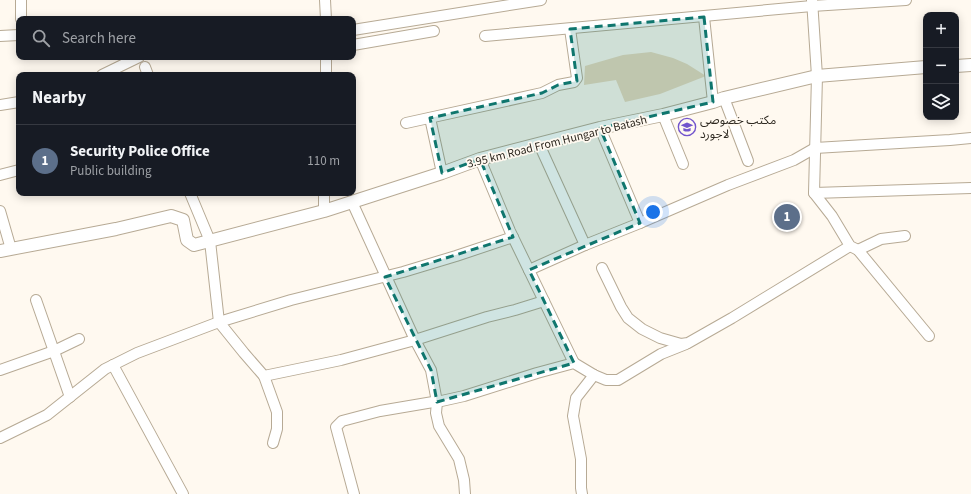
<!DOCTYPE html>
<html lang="en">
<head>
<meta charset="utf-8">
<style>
	body { margin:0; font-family:"Source Sans 3","Noto Sans Arabic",sans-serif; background:#242831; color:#f1f3f6 }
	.controls { position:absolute; right:12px; top:12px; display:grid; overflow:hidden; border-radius:8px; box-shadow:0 2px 10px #0003 }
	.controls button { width:36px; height:36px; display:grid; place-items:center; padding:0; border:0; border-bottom:1px solid #363941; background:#171b24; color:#f1f3f6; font:20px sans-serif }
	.you { position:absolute; left:653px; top:212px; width:14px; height:14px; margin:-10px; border:3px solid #fff; border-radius:50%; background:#1a73e8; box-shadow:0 0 0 6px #1a73e833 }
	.badge { display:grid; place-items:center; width:26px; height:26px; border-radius:50%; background:#ea580c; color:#fff; font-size:13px; font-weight:700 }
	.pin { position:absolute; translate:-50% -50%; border:2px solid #fff; box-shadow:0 1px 4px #0006 }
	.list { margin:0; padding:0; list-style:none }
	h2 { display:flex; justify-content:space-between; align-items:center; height:52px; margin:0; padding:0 16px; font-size:17px }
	h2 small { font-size:13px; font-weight:400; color:#9ea1a6 }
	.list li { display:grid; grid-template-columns:26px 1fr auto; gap:12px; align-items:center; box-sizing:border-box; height:72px; padding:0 16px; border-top:1px solid #363941 }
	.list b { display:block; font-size:15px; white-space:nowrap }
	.list p { margin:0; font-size:13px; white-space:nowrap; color:#9ea1a6 }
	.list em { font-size:13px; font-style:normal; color:#9ea1a6 }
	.icon { flex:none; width:22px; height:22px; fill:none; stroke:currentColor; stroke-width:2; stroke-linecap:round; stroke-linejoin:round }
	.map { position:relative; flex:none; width:971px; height:494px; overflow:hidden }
	.search { position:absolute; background:#171b24; box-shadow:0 2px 10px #0003; left:16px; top:16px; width:340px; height:44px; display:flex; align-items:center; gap:10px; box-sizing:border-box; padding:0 14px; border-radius:8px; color:#9ea1a6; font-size:15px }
	.panel { position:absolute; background:#171b24; box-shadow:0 2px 10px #0003; left:16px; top:72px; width:340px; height:124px; border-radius:8px }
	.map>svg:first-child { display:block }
	.green { fill:#ebdabf }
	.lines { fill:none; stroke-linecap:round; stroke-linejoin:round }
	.minor-casing { stroke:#b7aa95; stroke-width:12 }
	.tertiary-casing { stroke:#b7aa95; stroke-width:14 }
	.minor { stroke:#fff; stroke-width:10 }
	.tertiary { stroke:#fff; stroke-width:12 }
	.marked { fill:#0f766e; fill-opacity:0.2; stroke:#0f766e; stroke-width:3; stroke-dasharray:8 5; stroke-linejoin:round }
	.labels { text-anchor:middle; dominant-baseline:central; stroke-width:3.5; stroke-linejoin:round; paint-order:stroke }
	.poi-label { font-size:12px; fill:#2e2921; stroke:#fff9f0; text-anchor:start }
	.street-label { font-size:12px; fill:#2e2921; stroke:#fff9f0 }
</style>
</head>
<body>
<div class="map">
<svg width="971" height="494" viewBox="0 0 971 494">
	<rect width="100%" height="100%" fill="#fff9f0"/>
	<!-- green -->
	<path class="green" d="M 651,52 L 673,58 L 687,64 L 706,76 L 660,94 L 625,102 L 616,80 L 584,85 L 585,66 L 623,55 Z"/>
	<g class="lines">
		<defs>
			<g id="minor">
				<path d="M 21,0 L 21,19"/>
				<path d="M 325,0 L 326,19"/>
				<path d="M 812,0 L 817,76 L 814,193 L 832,216 L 850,246 L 858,250 L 929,336"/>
				<path d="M 704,17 L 713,102"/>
				<path d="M 353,30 L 541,0"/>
				<path d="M 0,36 L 19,35"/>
				<path d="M 485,36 L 812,6 L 906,0"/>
				<path d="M 353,45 L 434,31"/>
				<path d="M 326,57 L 326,75"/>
				<path d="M 145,67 L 148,75"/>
				<path d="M 102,75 L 139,57"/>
				<path d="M 724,98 L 748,161"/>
				<path d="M 0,105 L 19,102"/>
				<path d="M 663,115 L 683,164"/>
				<path d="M 430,118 L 442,173"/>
				<path d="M 406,123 L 542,93 L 558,85 L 574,82 L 577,78 L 570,29"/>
				<path d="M 600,128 L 640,223"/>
				<path d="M 539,144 L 585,245"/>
				<path d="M 480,159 L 510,231 L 574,363"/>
				<path d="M 0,175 L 19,170"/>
				<path d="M 190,193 L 210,241 L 219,322 L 291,300 L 403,272 L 456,256 L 513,237"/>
				<path d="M 814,193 L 971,188"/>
				<path d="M 352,202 L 415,340 L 431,370 L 437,402 L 436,413 L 439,426 L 459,459 L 464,480 L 465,494"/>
				<path d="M 0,211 L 11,249"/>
				<path d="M 324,211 L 324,193"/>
				<path d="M 858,250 L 881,239 L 905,236"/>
				<path d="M 602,268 L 621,307 L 628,318 L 642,329 L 660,338 L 681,344 L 688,343 L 732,318 L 850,246"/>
				<path d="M 529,270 L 585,245 L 640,223 L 728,185 L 794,160 L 815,148 L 950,140 L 971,138"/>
				<path d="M 36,300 L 70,397"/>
				<path d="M 113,365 L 183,494"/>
				<path d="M 0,370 L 54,351 L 79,339"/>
				<path d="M 264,376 L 277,412 L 277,429 L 273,443"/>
				<path d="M 437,402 L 464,396 L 537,373 L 574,363 L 594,375 L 606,380 L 618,380 L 661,354 L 686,344"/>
				<path d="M 0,438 L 47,415 L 105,369 L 137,353 L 219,322 L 244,353 L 264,376 L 341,360 L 415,340 L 487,317 L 515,310 L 544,301"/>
				<path d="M 354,494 L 336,427 L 342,421 L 380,411 L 433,402"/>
				<path d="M 582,494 L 581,488 L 581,459 L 573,416 L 576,398 L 594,375"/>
			</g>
			<g id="tertiary">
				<path d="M 956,66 L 971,65"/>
				<path d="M 0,251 L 116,229 L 171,216 L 183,220 L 187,240 L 194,245 L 324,211 L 442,173 L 480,159 L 600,128 L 663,115 L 713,102 L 724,98 L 817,76 L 926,67"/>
			</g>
		</defs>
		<!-- minor casing -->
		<use href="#minor" class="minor-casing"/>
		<!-- tertiary casing -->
		<use href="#tertiary" class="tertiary-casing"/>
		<!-- minor -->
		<use href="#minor" class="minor"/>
		<!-- tertiary -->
		<use href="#tertiary" class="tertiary"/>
	</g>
	<!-- marked area -->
	<path class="marked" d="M 704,17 L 713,102 L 600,128 L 640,223 L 529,270 L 574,363 L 437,402 L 431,370 L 385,277 L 513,237 L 480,159 L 442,173 L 430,118 L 542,93 L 558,85 L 577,81 L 570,29 Z"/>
	<!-- icons -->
	<defs>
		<symbol id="school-ring" viewBox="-11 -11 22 22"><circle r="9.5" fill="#fff9f0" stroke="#7254cd" stroke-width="1.5"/><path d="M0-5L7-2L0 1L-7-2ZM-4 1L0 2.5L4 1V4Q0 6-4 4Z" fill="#7254cd"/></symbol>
	</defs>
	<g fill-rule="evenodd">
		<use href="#school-ring" x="677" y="117" width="20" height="20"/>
	</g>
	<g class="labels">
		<!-- poi labels -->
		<g class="poi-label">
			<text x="700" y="120">مکتب خصوصی<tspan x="700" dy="14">لاجورد</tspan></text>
		</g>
		<!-- street labels -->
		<g class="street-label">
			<text transform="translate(557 142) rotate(-14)">3.95 km Road From Hungar to Batash</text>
		</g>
	</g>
</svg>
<div class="controls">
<button>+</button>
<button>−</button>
<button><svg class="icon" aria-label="layers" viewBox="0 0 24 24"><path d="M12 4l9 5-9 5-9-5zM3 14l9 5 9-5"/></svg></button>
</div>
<div class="you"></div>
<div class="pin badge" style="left:787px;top:217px;background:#5c6f8a">1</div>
<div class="search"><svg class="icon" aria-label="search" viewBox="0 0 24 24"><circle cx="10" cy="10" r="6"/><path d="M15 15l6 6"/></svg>Search here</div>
<section class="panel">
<h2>Nearby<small></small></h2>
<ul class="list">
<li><span class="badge" style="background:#5c6f8a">1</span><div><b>Security Police Office</b><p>Public building</p></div><em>110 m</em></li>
</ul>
</section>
</div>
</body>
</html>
